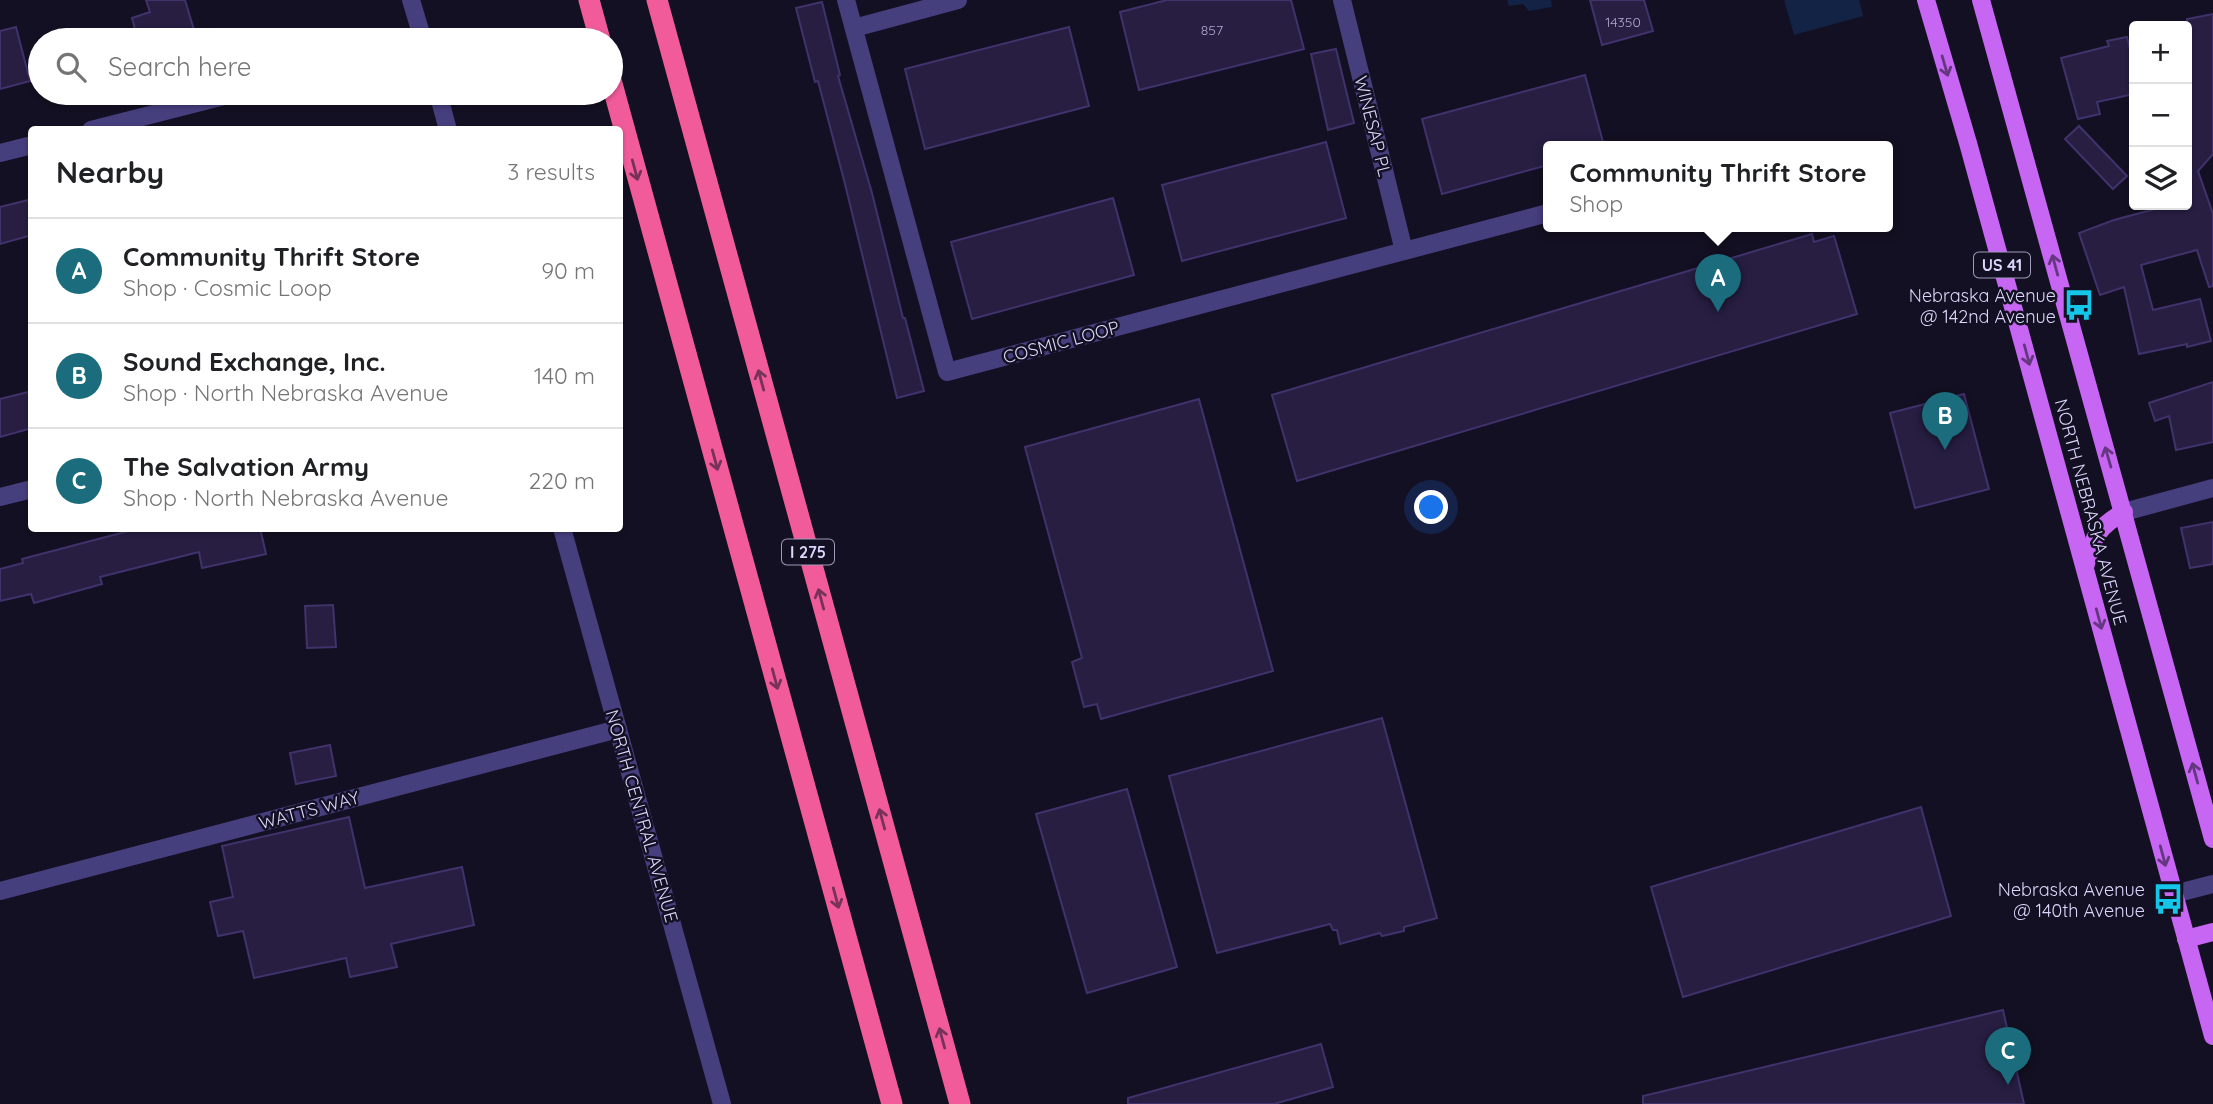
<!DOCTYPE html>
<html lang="en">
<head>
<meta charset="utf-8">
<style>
	body { margin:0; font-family:Quicksand,sans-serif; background:#f2f2f2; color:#202124 }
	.controls { position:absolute; right:21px; top:21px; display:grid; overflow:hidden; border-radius:7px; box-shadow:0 2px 5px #0004 }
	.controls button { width:63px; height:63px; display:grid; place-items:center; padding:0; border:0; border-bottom:2px solid #e0e0e0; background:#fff; color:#202124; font:35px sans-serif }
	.you { position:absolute; left:1432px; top:508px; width:24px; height:24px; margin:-18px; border:5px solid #fff; border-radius:50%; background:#1a73e8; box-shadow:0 0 0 10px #1a73e833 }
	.badge { display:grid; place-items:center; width:46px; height:46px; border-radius:50%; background:#1b6c7d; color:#fff; font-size:23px; font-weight:700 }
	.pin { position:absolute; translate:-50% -58px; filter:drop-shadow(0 2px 4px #0008) }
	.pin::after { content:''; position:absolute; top:37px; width:24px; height:21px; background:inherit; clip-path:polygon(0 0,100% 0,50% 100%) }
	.popup { position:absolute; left:1543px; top:141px; width:350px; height:91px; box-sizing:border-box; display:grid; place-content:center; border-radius:7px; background:#fff; filter:drop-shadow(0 2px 5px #0005); font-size:23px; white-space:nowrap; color:#757577 }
	.popup b { font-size:26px; color:#202124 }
	.popup::after { content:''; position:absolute; left:50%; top:100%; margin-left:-14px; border:14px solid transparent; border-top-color:#fff }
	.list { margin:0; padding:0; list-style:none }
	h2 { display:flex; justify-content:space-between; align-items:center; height:91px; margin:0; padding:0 28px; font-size:30px }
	h2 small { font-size:23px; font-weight:400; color:#757577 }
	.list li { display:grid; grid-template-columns:46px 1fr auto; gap:21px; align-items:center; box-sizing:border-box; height:105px; padding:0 28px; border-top:2px solid #e0e0e0 }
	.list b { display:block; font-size:26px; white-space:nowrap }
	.list p { margin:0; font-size:23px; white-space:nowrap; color:#757577 }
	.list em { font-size:23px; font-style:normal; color:#757577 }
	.icon { flex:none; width:38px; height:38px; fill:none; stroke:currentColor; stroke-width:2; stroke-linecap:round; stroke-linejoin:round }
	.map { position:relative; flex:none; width:2213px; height:1104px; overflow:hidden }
	.search { position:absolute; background:#fff; box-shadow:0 2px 5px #0004; left:28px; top:28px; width:595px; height:77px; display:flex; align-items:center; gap:18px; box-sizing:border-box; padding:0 24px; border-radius:38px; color:#757577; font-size:26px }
	.panel { position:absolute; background:#fff; box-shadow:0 2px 5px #0004; left:28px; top:126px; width:595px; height:406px; border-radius:7px }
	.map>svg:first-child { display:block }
	.water { fill:#122345 }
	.building { fill:#271e42; stroke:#41326c; stroke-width:2 }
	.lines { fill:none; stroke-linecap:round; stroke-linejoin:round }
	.minor { stroke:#453f7e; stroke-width:18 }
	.major { stroke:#c666f2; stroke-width:18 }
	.highway { stroke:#f15b9a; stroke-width:21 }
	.oneway { stroke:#643780 }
	.oneway2 { stroke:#773259 }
	.labels { text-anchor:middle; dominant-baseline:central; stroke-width:5; stroke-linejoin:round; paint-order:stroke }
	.number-label { font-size:14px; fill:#afa7cd }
	.shield { fill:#141023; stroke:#a09aba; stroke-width:2 }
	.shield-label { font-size:16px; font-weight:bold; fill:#dcd5fb }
	.street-label { font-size:18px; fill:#dcd5fb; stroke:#141023 }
	.poi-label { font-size:18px; fill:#dcd5fb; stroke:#141023; text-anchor:end }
</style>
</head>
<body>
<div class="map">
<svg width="2213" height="1104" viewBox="0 0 2213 1104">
	<rect width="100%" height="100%" fill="#141023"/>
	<!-- water -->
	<g class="water">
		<path d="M 1507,0 L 1551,0 L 1552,7 L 1529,11 L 1523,4 L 1509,6 Z"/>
		<path d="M 1784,0 L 1859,0 L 1863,16 L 1794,35 Z"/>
	</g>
	<!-- building -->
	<g class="building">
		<path d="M 146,0 L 185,0 L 197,40 L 138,40 L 132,18 L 150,12 Z"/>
		<path d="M 1167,0 L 1291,0 L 1304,49 L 1139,90 L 1120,12 Z"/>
		<path d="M 1590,0 L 1644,0 L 1653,31 L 1602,45 Z"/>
		<path d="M 822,2 L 840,75 L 838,76 L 872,193 L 903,318 L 905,318 L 924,391 L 897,398 L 845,184 L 818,81 L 815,82 L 796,8 Z"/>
		<path d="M 2213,14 L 2213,154 L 2198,171 L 2213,214 L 2213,286 L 2209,287 L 2197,250 L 2141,265 L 2153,310 L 2200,299 L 2211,341 L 2187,347 L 2187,344 L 2139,354 L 2124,287 L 2100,295 L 2079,233 L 2114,220 L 2170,205 L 2187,205 L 2187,19 Z"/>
		<path d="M 16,27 L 30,81 L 0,89 L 0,31 Z"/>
		<path d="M 1069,27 L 1089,106 L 925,149 L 905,69 Z"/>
		<path d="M 2127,37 L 2134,65 L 2134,94 L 2097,102 L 2100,114 L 2078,119 L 2061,58 L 2109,46 L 2107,41 Z"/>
		<path d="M 1336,49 L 1354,123 L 1328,130 L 1311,54 Z"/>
		<path d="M 1585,75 L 1604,146 L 1548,146 L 1548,165 L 1442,194 L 1422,119 Z"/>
		<path d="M 2079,126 L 2127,176 L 2113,189 L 2065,139 Z"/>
		<path d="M 1326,142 L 1346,218 L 1182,261 L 1162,185 Z"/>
		<path d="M 1113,198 L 1134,275 L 972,319 L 951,242 Z"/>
		<path d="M 32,199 L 32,235 L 0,244 L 0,207 Z"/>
		<path d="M 1812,234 L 1814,242 L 1834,236 L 1857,314 L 1297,481 L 1272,395 Z"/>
		<path d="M 2213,382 L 2213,442 L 2176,450 L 2169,416 L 2155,421 L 2149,403 Z"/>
		<path d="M 32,391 L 32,428 L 0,437 L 0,399 Z"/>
		<path d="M 1964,394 L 1989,489 L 1915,508 L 1890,413 Z"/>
		<path d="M 1199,399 L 1273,671 L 1101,719 L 1097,704 L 1084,707 L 1072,662 L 1082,658 L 1025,447 Z"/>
		<path d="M 2213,522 L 2213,564 L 2190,568 L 2181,528 Z"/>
		<path d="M 140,528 L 260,528 L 266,554 L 202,568 L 199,552 L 100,577 L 102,584 L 34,603 L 31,594 L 0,601 L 0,569 L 23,563 L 22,559 Z"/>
		<path d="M 333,605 L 336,647 L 307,648 L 305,606 Z"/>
		<path d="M 1382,718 L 1437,918 L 1404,927 L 1404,931 L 1382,936 L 1380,933 L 1340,944 L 1337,930 L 1333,930 L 1330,924 L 1217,953 L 1169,776 Z"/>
		<path d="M 330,745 L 336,776 L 296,784 L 290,753 Z"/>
		<path d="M 1127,789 L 1177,967 L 1087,993 L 1036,814 Z"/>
		<path d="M 1921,807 L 1951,916 L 1683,997 L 1651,887 Z"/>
		<path d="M 349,817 L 365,888 L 462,867 L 474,925 L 391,944 L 397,967 L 350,977 L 346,958 L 254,978 L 243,931 L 218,936 L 210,902 L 233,897 L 222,846 Z"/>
		<path d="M 2003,1010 L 2024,1104 L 1643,1104 L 1643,1096 Z"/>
		<path d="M 1321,1044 L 1333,1087 L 1274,1104 L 1128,1104 L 1128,1098 Z"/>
	</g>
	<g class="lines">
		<!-- minor -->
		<g class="minor">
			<path d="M 411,0 L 423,40"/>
			<path d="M 846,0 L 947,372 L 1548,213"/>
			<path d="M 1342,0 L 1404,251"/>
			<path d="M 854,28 L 958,0"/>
			<path d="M 438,93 L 448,130"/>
			<path d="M 91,130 L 236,93"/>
			<path d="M 0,153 L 32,145"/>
			<path d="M 0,497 L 32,489"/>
			<path d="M 2124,512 L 2213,488"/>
			<path d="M 562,528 L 722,1104"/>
			<path d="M 0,891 L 618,729"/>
			<path d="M 2174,894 L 2213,884"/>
		</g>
		<!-- major -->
		<g class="major">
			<path d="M 1926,0 L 1968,143 L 2213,1036"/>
			<path d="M 1981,0 L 2213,839"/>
			<path d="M 2085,567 C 2094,537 2096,528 2124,512"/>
			<path d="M 2186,939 L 2213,932"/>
		</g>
		<!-- highway -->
		<g class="highway">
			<path d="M 589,0 L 600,40"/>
			<path d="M 657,0 L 960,1104"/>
			<path d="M 611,80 L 892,1104"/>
		</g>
	</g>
	<!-- one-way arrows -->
	<defs><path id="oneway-shaft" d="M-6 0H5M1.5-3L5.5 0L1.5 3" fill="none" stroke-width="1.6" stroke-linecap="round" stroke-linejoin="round" transform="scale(1.75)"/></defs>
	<g class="oneway">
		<use href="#oneway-shaft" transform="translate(1945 66) rotate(74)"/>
		<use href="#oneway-shaft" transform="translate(2055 265) rotate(-105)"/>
		<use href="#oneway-shaft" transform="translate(2027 355) rotate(75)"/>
		<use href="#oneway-shaft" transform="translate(2108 457) rotate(-106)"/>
		<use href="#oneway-shaft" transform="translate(2099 619) rotate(75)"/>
		<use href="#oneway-shaft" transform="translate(2195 773) rotate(-105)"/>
		<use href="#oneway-shaft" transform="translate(2163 856) rotate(75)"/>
	</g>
	<g class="oneway2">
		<use href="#oneway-shaft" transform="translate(635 170) rotate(75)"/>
		<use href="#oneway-shaft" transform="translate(761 380) rotate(-105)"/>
		<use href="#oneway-shaft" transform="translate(715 460) rotate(75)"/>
		<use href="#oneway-shaft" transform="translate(821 599) rotate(-105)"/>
		<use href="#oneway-shaft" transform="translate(775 679) rotate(75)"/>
		<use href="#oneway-shaft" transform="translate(882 819) rotate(-105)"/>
		<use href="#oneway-shaft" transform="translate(836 898) rotate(75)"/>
		<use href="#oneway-shaft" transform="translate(942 1038) rotate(-105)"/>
	</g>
	<!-- icons -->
	<defs>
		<symbol id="bus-bare" viewBox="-9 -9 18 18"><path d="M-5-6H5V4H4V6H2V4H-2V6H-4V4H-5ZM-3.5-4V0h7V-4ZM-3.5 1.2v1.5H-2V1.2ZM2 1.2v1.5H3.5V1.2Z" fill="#14c7e9" stroke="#141023" stroke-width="2.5" paint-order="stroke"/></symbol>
	</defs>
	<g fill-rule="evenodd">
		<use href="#bus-bare" x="2057" y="283" width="44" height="44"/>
		<use href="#bus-bare" x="2146" y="877" width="44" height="44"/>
	</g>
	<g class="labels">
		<!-- number labels -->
		<g class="number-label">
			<text x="1623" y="22">14350</text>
			<text x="1212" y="30">857</text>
		</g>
		<!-- shield labels -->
		<g class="shield">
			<rect x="1974" y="252.5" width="56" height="25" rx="5"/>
			<rect x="782" y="539.5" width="52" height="25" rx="5"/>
		</g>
		<g class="shield-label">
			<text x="2002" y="265">US 41</text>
			<text x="808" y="552">I 275</text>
		</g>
		<!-- street labels -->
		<g class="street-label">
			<text transform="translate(1373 126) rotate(76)">WINESAP PL</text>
			<text transform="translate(1061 342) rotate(-15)">COSMIC LOOP</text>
			<text transform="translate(2091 512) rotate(75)">NORTH NEBRASKA AVENUE</text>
			<text transform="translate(309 810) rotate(-15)">WATTS WAY</text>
			<text transform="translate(642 816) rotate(74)">NORTH CENTRAL AVENUE</text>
		</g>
		<!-- poi labels -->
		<g class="poi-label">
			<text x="2056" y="295">Nebraska Avenue<tspan x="2056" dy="21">@ 142nd Avenue</tspan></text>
			<text x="2145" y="889">Nebraska Avenue<tspan x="2145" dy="21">@ 140th Avenue</tspan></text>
		</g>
	</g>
</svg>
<div class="controls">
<button>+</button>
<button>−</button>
<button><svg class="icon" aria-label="layers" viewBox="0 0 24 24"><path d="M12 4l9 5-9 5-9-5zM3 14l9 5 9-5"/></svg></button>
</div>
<div class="you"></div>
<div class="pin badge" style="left:1718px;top:312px">A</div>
<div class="popup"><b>Community Thrift Store</b>Shop</div>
<div class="pin badge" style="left:1945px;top:450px">B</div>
<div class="pin badge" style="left:2008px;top:1085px">C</div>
<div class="search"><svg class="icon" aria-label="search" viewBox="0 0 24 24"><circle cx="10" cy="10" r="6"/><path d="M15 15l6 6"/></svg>Search here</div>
<section class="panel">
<h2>Nearby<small>3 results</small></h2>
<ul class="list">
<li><span class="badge">A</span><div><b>Community Thrift Store</b><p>Shop · Cosmic Loop</p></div><em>90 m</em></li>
<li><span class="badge">B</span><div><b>Sound Exchange, Inc.</b><p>Shop · North Nebraska Avenue</p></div><em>140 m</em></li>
<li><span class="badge">C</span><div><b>The Salvation Army</b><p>Shop · North Nebraska Avenue</p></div><em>220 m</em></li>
</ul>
</section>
</div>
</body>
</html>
